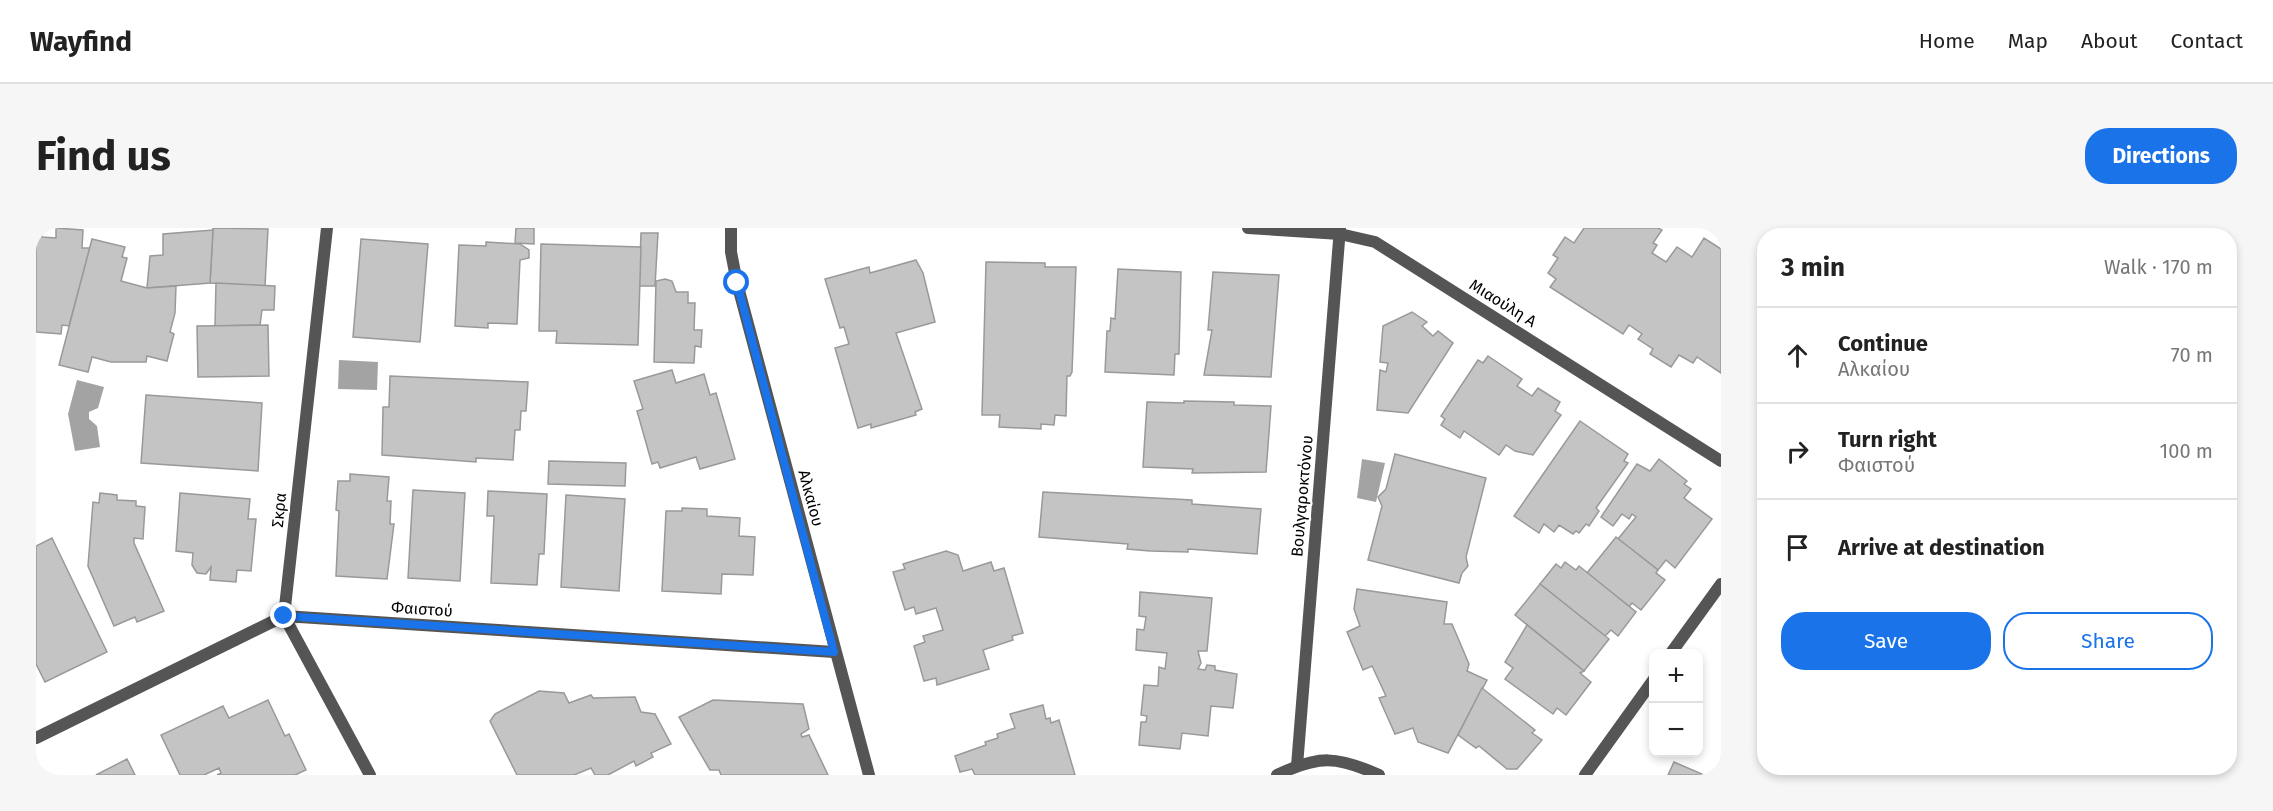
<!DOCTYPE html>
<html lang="en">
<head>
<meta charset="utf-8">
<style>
	body { margin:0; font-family:"Fira Sans",sans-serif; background:#f6f6f6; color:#222 }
	.controls { position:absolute; right:18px; bottom:18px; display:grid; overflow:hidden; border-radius:12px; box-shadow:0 3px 9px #0003 }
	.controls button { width:54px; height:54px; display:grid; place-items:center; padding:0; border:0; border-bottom:2px solid #e0e0e0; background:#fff; color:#222; font:30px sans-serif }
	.stop { position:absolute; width:18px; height:18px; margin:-14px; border:4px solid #1a73e8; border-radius:50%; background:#fff }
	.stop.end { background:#1a73e8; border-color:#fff; box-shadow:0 2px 6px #0008 }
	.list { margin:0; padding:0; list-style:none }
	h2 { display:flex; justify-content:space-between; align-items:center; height:78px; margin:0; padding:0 24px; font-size:26px }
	h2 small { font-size:20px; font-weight:400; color:#767676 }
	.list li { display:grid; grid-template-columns:39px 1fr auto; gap:18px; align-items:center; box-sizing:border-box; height:96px; padding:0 24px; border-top:2px solid #e0e0e0 }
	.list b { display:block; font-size:22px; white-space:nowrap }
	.list p { margin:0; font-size:20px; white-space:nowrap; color:#767676 }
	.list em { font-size:20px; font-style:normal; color:#767676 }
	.actions { display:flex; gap:12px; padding:18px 24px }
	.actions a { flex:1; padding:14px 0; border:2px solid #1a73e8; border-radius:24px; text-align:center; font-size:21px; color:#1a73e8 }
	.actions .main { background:#1a73e8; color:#fff }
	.icon { flex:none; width:33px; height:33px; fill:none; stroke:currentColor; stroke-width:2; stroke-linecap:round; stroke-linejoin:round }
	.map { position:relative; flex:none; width:1685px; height:547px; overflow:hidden; border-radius:24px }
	header { display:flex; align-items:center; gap:36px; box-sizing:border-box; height:84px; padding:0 30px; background:#fff; border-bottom:2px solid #e0e0e0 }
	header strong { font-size:28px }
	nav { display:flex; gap:33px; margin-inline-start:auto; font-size:21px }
	.intro { display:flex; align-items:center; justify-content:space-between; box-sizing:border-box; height:144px; padding:0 36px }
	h1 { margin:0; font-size:42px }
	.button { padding:15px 27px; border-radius:24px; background:#1a73e8; color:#fff; font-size:21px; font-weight:700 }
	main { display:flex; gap:36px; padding:0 36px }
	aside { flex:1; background:#fff; border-radius:24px; box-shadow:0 3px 9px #0003 }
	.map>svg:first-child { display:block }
	.water { fill:#a3a3a3 }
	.building { fill:#c4c4c4; stroke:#999; stroke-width:1.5 }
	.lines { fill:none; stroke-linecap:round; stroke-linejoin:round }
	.minor { stroke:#555; stroke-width:12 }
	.tertiary { stroke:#555; stroke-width:12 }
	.route { stroke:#1a73e8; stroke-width:8 }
	.labels { text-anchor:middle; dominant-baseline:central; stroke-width:4.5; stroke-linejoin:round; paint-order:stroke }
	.street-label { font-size:16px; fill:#000; stroke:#fff }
</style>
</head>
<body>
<header>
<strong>Wayfind</strong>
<nav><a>Home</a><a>Map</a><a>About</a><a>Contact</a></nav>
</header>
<div class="intro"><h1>Find us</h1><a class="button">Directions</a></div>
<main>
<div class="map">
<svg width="1685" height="547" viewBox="0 0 1685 547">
	<rect width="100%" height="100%" fill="#fff"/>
	<!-- water -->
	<g class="water">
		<path d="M 303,132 L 342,134 L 341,162 L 302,161 Z"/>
		<path d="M 41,152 L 68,159 L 62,180 L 53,184 L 53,191 L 61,198 L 64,219 L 39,223 L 32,186 Z"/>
		<path d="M 1326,231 L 1349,235 L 1340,274 L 1321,270 Z"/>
	</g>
	<!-- building -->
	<g class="building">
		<path d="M 0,0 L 6,0 L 6,9 L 20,10 L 20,0 L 47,2 L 46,20 L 54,20 L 33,98 L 26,97 L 25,106 L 0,104 Z"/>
		<path d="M 177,0 L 232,1 L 229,58 L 174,55 Z"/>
		<path d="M 480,0 L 498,0 L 498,16 L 479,15 Z"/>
		<path d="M 1548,0 L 1622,0 L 1626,2 L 1617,15 L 1621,17 L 1616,25 L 1630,34 L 1641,19 L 1656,29 L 1668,10 L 1685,21 L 1685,145 L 1661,129 L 1657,135 L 1643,127 L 1635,139 L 1614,126 L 1617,121 L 1602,111 L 1606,106 L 1593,97 L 1587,106 L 1514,59 L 1520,51 L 1512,45 L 1522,30 L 1517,27 L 1529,9 L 1538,15 Z"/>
		<path d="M 177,2 L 174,55 L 111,60 L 114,28 L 127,27 L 127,6 Z"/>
		<path d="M 605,5 L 622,5 L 619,58 L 603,58 Z"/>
		<path d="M 56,11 L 89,19 L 86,29 L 91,30 L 85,53 L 111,60 L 140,58 L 139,85 L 134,104 L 138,106 L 131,133 L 111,128 L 110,134 L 75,134 L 56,129 L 52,144 L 23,137 Z"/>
		<path d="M 325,11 L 392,16 L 384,114 L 317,109 Z"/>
		<path d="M 450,14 L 484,16 L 493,22 L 493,30 L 484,32 L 481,96 L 452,95 L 452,100 L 419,98 L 423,17 L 450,18 Z"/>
		<path d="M 505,16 L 605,19 L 602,117 L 520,115 L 521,103 L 503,103 Z"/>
		<path d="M 880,32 L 887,45 L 899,94 L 860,105 L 886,181 L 879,184 L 880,187 L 835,200 L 835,196 L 822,200 L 799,120 L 813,116 L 808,99 L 804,100 L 789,51 L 833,39 L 834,45 Z"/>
		<path d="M 950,34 L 1009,35 L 1009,39 L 1040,39 L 1036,144 L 1034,148 L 1031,148 L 1030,188 L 1019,187 L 1018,197 L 1005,196 L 1005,201 L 963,199 L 964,187 L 946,187 Z"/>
		<path d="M 1082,41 L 1145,44 L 1143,126 L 1139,126 L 1138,147 L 1069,144 L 1071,103 L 1074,103 L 1075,90 L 1079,91 Z"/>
		<path d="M 1177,44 L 1243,47 L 1235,149 L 1168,147 L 1176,102 L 1172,102 Z"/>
		<path d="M 629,51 L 636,53 L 640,64 L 652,64 L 652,75 L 659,75 L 658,102 L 666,102 L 665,119 L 659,118 L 658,135 L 618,134 L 620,53 Z"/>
		<path d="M 180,55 L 239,58 L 238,82 L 226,82 L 224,97 L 179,98 Z"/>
		<path d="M 1376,84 L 1391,94 L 1386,98 L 1397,108 L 1402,103 L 1417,115 L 1372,185 L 1341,182 L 1344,142 L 1350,144 L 1352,135 L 1344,134 L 1347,98 Z"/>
		<path d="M 232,97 L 233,148 L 162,149 L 161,98 Z"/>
		<path d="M 1452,128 L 1486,151 L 1481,158 L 1496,168 L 1502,160 L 1524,174 L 1519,183 L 1525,187 L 1497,227 L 1479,223 L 1470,217 L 1463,227 L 1428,203 L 1424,210 L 1405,197 L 1409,191 L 1405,188 L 1442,132 L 1447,135 Z"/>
		<path d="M 636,142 L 640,155 L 668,146 L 674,167 L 680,165 L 699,231 L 664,241 L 660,229 L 624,240 L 622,234 L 616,236 L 601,183 L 607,181 L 598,153 Z"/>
		<path d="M 354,148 L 492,154 L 490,183 L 485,183 L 484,202 L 479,202 L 477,232 L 440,230 L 440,234 L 346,227 L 347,179 L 353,179 Z"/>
		<path d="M 110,167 L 226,175 L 222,243 L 105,235 Z"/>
		<path d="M 1148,173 L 1198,174 L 1198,177 L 1235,178 L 1230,244 L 1156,245 L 1157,241 L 1107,239 L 1111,174 L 1148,175 Z"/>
		<path d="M 1544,193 L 1592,226 L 1588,233 L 1592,235 L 1560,280 L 1563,283 L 1553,298 L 1550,296 L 1543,305 L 1540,303 L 1537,306 L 1523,297 L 1518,304 L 1508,296 L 1503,305 L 1478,288 Z"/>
		<path d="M 1359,226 L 1450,250 L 1430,329 L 1432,338 L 1426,345 L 1423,355 L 1332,332 L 1346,278 L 1342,269 L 1350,261 Z"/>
		<path d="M 1623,231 L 1651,253 L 1648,256 L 1655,261 L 1648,270 L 1676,291 L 1639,340 L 1630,332 L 1622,342 L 1582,311 L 1600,289 L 1596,286 L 1593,291 L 1586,286 L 1577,298 L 1565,289 L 1601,236 L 1614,243 Z"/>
		<path d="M 513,233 L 590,235 L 589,258 L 512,256 Z"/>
		<path d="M 314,246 L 353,249 L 351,273 L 355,273 L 354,296 L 358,296 L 351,351 L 300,348 L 303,283 L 300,282 L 302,253 L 314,253 Z"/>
		<path d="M 377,262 L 429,265 L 424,353 L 372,350 Z"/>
		<path d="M 452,263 L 511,266 L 508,326 L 503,326 L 501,357 L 455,355 L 458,288 L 451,288 Z"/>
		<path d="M 1007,264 L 1156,272 L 1156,276 L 1225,281 L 1221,326 L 1152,321 L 1152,324 L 1114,323 L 1091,321 L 1092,316 L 1003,309 Z"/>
		<path d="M 64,265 L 81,267 L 81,272 L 100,273 L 100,278 L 109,279 L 107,311 L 98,310 L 98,315 L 128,383 L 101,394 L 99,389 L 78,398 L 52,338 L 57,274 L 63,275 Z"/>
		<path d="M 144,265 L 214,271 L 212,291 L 220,291 L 215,343 L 201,342 L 200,354 L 174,352 L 175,339 L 170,346 L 161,345 L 156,337 L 157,325 L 140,323 Z"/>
		<path d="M 530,267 L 589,271 L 583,363 L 525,359 Z"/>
		<path d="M 646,280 L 671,281 L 671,288 L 704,290 L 703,308 L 719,309 L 717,347 L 686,346 L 685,366 L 626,363 L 630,283 L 646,283 Z"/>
		<path d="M 1580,309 L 1622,342 L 1620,345 L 1629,352 L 1605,382 L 1596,375 L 1593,379 L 1551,345 Z"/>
		<path d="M 16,310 L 71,424 L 9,454 L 0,436 L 0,318 Z"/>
		<path d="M 910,323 L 922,327 L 927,343 L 955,334 L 958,343 L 968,340 L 987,405 L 976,408 L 977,412 L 947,422 L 953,441 L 901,457 L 900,450 L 888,453 L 878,418 L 889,414 L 887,408 L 907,402 L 900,380 L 880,386 L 878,379 L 869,382 L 857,344 L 869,341 L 867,336 Z"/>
		<path d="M 1529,334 L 1540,342 L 1543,338 L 1600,384 L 1582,408 L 1575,402 L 1569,408 L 1504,356 L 1520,336 L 1525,340 Z"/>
		<path d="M 1504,356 L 1573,411 L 1548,443 L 1479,387 Z"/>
		<path d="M 1321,361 L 1411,374 L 1408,396 L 1416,396 L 1433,436 L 1431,443 L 1451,452 L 1412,525 L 1382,514 L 1377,500 L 1359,506 L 1343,470 L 1350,468 L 1336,438 L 1327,442 L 1311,404 L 1324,398 L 1318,381 Z"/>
		<path d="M 1104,364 L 1176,370 L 1171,423 L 1162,423 L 1165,435 L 1162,441 L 1169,442 L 1171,437 L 1179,438 L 1179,442 L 1201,446 L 1197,480 L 1175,478 L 1172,508 L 1146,505 L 1144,521 L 1103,517 L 1105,494 L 1110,494 L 1111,488 L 1105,487 L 1108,457 L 1122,458 L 1123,439 L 1129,441 L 1131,425 L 1100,422 L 1101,401 L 1108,402 L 1110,389 L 1103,388 Z"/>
		<path d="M 1491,397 L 1548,443 L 1544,445 L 1555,454 L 1530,487 L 1521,480 L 1517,486 L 1469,451 L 1477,440 L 1469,434 Z"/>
		<path d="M 1446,460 L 1499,502 L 1496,505 L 1506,512 L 1481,541 L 1471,541 L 1443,518 L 1440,520 L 1422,507 Z"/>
		<path d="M 503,463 L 528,465 L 533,475 L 555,467 L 557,470 L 599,469 L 605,484 L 619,486 L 635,516 L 615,525 L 617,529 L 600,538 L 598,533 L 572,547 L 559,547 L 555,540 L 538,547 L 481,547 L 454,493 L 459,486 Z"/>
		<path d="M 232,472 L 249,508 L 253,506 L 270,542 L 259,547 L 181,547 L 185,545 L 183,540 L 168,547 L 144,547 L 125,507 L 187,478 L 193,490 Z"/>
		<path d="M 677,472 L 767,476 L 773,501 L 765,506 L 766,509 L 773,507 L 792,547 L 685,547 L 683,542 L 674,542 L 643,489 Z"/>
		<path d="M 1007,477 L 1010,491 L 1014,490 L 1015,495 L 1023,492 L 1039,547 L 939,547 L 936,541 L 924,544 L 919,528 L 950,517 L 949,514 L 962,510 L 961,506 L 979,500 L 974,486 Z"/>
		<path d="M 91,531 L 99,547 L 60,547 Z"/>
		<path d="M 1638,534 L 1668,547 L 1632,547 Z"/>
	</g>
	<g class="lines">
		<!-- minor -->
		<g class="minor">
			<path d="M 291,0 L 248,388 L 334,547"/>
			<path d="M 695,0 L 695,24 L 701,55 L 833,547"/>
			<path d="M 1212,0 L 1304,6 L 1339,14 L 1685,233"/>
			<path d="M 0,510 L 248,388 L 798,424"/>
			<path d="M 1261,538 L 1304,0"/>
			<path d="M 1241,547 C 1283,527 1301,528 1343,547"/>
		</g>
		<!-- tertiary -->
		<g class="tertiary">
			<path d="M 1635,425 L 1685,356"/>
			<path d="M 1549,547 L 1618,451"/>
		</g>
	</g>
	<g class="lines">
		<!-- route -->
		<path class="route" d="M 248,388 L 798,424 L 701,55"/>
	</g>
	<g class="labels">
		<!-- street labels -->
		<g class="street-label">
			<text transform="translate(1467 75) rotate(32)">Μιαούλη Α</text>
			<text transform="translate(1266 268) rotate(-85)">Βουλγαροκτόνου</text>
			<text transform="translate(775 270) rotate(75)">Αλκαίου</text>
			<text transform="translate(243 282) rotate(-84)">Σκρα</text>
			<text transform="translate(386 381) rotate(4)">Φαιστού</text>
		</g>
	</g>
</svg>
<div class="controls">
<button>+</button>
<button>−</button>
</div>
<div class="stop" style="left:701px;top:55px"></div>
<div class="stop end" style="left:248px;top:388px"></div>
</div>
<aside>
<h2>3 min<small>Walk · 170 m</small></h2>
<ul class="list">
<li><svg class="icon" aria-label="ahead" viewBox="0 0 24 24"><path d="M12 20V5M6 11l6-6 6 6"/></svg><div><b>Continue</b><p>Αλκαίου</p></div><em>70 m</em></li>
<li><svg class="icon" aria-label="right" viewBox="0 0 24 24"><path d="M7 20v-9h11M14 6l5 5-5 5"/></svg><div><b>Turn right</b><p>Φαιστού</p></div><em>100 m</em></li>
<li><svg class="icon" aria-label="arrive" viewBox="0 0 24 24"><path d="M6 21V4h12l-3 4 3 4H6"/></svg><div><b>Arrive at destination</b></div></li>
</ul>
<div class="actions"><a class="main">Save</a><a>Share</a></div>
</aside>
</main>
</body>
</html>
